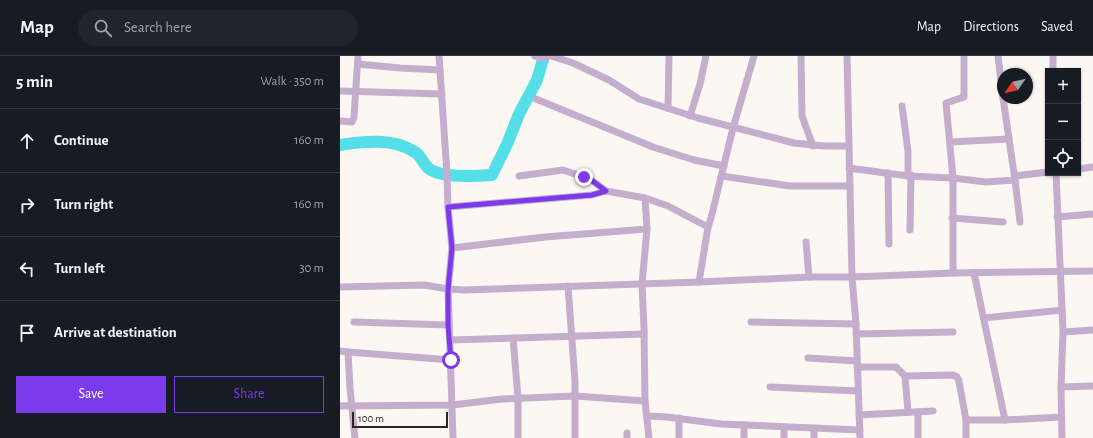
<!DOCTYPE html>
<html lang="en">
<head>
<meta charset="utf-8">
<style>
	body { margin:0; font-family:"Alegreya Sans",sans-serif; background:#20242c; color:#f1f3f6 }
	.controls { position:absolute; right:12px; top:12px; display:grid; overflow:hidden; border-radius:0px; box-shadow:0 1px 3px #0004 }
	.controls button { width:36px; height:36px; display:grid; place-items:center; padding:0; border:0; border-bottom:1px solid #363941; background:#171b24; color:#f1f3f6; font:20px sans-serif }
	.compass { position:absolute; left:657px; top:12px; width:36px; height:36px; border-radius:50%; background:#171b24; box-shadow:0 1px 3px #0004; rotate:236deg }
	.scale { position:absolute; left:12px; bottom:10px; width:96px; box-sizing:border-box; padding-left:4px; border:2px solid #2d241c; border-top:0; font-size:11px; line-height:14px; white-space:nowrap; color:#2d241c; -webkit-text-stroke:3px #fcf7f2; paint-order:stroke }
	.stop { position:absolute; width:12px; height:12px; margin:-9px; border:3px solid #7c3aed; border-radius:50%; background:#fff }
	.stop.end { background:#7c3aed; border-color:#fff; box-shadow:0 1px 4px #0008 }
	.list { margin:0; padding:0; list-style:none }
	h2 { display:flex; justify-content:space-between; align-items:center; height:52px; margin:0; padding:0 16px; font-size:17px }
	h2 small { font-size:13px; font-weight:400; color:#9ea1a6 }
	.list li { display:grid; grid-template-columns:26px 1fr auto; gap:12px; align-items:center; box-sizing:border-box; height:64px; padding:0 16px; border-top:1px solid #363941 }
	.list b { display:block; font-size:15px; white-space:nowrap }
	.list em { font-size:13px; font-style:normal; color:#9ea1a6 }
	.actions { display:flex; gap:8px; padding:12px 16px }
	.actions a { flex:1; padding:9px 0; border:1px solid #7c3aed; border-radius:0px; text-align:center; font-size:14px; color:#7c3aed }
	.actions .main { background:#7c3aed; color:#fff }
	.icon { flex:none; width:22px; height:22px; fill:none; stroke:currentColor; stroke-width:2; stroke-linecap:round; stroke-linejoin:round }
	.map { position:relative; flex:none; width:753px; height:382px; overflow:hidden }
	header { display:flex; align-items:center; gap:24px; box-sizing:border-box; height:56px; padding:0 20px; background:#171b24; border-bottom:1px solid #363941 }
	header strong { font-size:19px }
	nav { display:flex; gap:22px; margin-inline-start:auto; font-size:14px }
	.search { width:280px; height:36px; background:#20242c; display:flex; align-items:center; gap:10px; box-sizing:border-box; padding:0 14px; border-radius:22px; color:#9ea1a6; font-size:15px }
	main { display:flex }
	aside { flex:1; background:#171b24 }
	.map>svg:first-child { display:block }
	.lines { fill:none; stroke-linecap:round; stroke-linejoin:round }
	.river { stroke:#54dee8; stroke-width:12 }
	.street { stroke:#c5adce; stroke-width:7 }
	.route { stroke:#7c3aed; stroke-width:5 }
</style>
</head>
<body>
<header>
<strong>Map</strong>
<div class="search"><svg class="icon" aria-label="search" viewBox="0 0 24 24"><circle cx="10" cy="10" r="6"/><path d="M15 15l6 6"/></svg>Search here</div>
<nav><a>Map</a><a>Directions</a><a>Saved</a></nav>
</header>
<main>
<aside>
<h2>5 min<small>Walk · 350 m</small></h2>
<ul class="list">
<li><svg class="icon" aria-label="ahead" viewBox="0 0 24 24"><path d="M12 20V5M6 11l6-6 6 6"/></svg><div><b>Continue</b></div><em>160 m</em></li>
<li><svg class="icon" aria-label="right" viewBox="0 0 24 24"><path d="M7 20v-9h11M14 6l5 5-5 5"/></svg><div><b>Turn right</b></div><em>160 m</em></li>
<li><svg class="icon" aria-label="left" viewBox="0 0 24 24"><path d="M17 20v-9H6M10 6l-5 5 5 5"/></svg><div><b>Turn left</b></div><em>30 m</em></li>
<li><svg class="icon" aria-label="arrive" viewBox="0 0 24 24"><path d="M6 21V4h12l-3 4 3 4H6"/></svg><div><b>Arrive at destination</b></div></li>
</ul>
<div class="actions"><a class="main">Save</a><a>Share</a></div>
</aside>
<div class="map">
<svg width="753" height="382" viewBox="0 0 753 382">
	<rect width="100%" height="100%" fill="#fcf7f2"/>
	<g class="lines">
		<!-- river -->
		<path class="river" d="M 0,89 C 24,85 54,82 75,96 C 82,100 84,111 91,114 C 105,122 135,120 152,119 L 168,86 L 179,58 L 197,24 L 204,0"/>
		<!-- street -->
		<g class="street">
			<path d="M 99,0 L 107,118 L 108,151 L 112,192 L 108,233 L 113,382"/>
			<path d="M 195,0 L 203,2 L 209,0"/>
			<path d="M 211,0 L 233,7 L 269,24 L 299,43 L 358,62 L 454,87 L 484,90 L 509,90"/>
			<path d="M 461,0 L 462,60 L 473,90"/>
			<path d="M 507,0 L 512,221 L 516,268 L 520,382"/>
			<path d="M 658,0 L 663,42"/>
			<path d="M 713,0 L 713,15"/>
			<path d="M 18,8 L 60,12 L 100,14"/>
			<path d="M 0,35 L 102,38"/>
			<path d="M 196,43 L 313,91 L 354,104 L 384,110"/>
			<path d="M 562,50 L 568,95 L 568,120"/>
			<path d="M 328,52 L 329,0"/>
			<path d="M 350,60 L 360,28 L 366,0"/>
			<path d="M 0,65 L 12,66 L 14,61 L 18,0"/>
			<path d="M 610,86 L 669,83"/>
			<path d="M 509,112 L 568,120 L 613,122 L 606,47 L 624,41 L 624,0"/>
			<path d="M 738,113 L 753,111"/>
			<path d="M 548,117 L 549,188"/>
			<path d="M 716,117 L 723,276 L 721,331 L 722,382"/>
			<path d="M 179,120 L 223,114 L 250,123 L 266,135"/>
			<path d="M 382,120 L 450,130 L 510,130"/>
			<path d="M 675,120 L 708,116"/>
			<path d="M 675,124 L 680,166"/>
			<path d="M 305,142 L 328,150 L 368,171"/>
			<path d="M 108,151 L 252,139 L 266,135 L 305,142 L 307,173 L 302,228 L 304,272 L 305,345 L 309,382"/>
			<path d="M 717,161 L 753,158"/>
			<path d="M 612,162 L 663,166"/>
			<path d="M 570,174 L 571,119"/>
			<path d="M 466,186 L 469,221"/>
			<path d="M 112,192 L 205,181 L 307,173"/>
			<path d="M 613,217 L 613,122 L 646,126 L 675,124 L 663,42"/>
			<path d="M 634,217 L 665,364"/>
			<path d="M 359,226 L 368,171 L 371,162 L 393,72 L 414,0"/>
			<path d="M 228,230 L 235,326 L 235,382"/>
			<path d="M 0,231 L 84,229 L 108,233 L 124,234 L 359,226 L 469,221 L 512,221 L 613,217 L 753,215"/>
			<path d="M 644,262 L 722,254"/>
			<path d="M 14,266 L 108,269"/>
			<path d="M 411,266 L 516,268"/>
			<path d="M 723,276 L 753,274"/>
			<path d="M 516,278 L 613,276"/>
			<path d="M 173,282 L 178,342 L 178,382"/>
			<path d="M 110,284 L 304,278"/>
			<path d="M 0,295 L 8,296 L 10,332 L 15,382"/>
			<path d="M 8,296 L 111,304"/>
			<path d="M 468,302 L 517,305"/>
			<path d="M 517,311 L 556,311 L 565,320 L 613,319 L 617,321 L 619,325 L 626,364 L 626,382"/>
			<path d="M 565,320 L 568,356"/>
			<path d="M 430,331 L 518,335"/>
			<path d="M 721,331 L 753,330"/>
			<path d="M 0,350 L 112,349 L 162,343 L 235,340 L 305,345"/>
			<path d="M 519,359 L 593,355"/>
			<path d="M 307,360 L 327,361 L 381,368 L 520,374"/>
			<path d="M 339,362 L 339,382"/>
			<path d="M 626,364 L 665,364 L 721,361"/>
			<path d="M 404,369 L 404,382"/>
			<path d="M 474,372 L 474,382"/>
			<path d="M 287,382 L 287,377"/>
			<path d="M 444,382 L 444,371"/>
			<path d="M 578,382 L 578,356"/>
		</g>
	</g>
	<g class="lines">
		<!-- route -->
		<path class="route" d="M 111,304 L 108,270 L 108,234 L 112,192 L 108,151 L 252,139 L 266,135 L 250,123 L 244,121"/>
	</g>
</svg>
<div class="controls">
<button>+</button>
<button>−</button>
<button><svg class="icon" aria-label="locate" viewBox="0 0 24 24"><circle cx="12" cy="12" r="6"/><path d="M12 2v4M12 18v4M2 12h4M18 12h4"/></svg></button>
</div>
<svg class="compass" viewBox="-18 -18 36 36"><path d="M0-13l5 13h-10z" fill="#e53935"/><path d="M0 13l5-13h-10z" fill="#9ea1a6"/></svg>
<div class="scale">100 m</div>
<div class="stop" style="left:111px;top:304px"></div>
<div class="stop end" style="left:244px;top:121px"></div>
</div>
</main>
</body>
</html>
